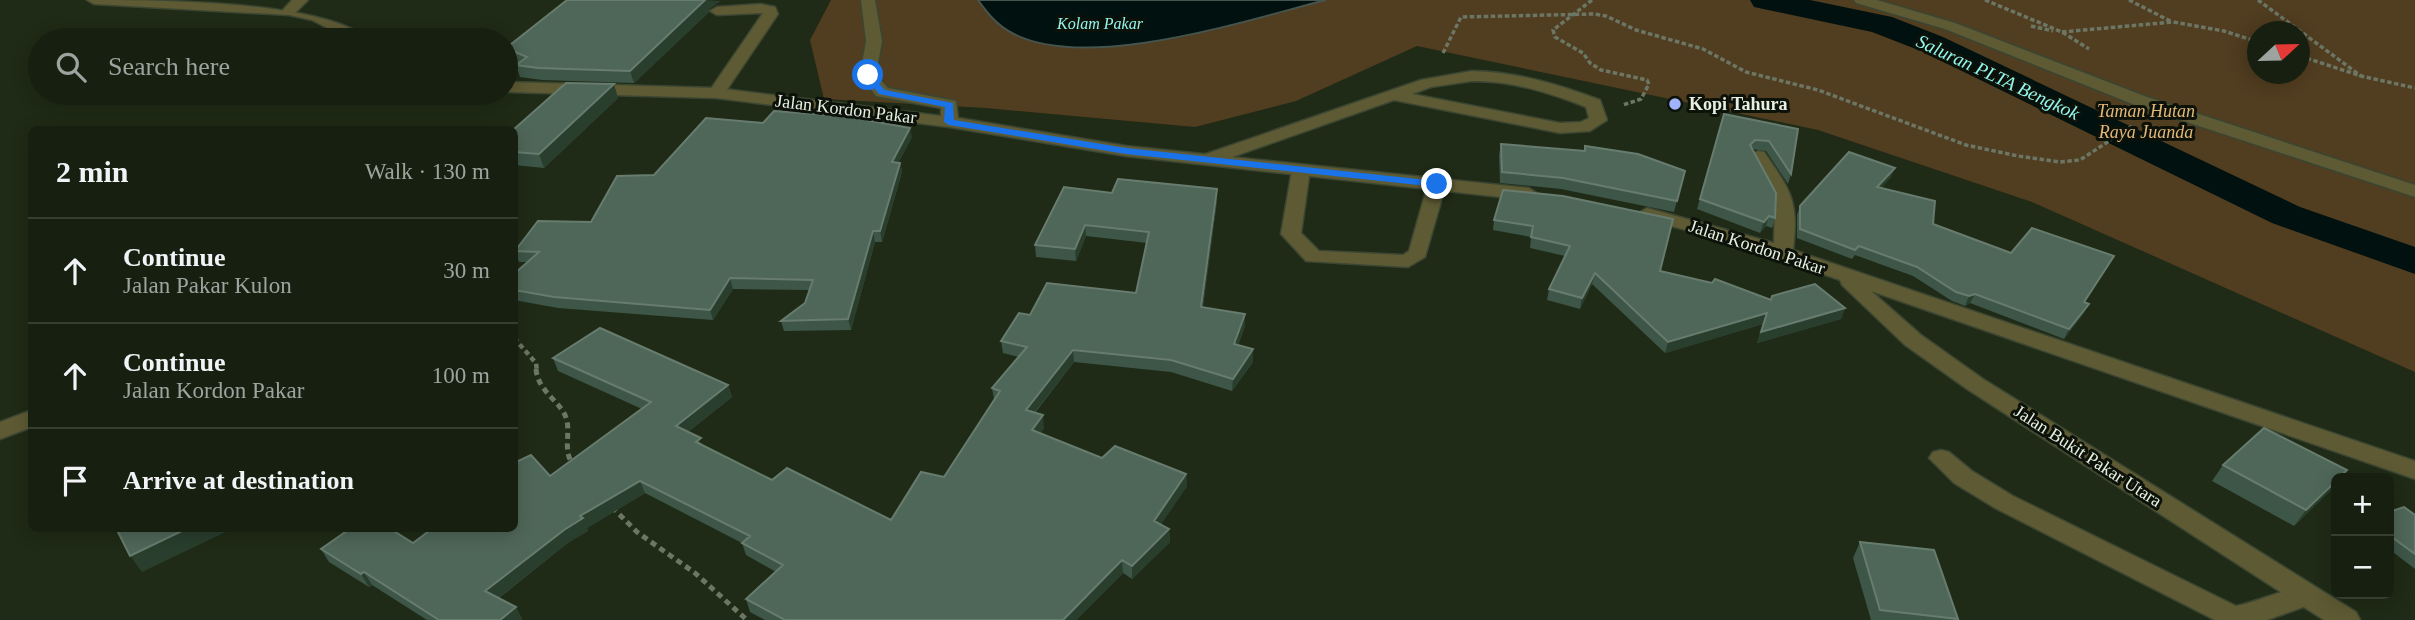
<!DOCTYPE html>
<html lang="en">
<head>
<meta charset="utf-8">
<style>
	body { margin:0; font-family:Georgia,serif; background:#242d1e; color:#f1f3f6 }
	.controls { position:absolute; right:21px; bottom:21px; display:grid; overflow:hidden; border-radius:10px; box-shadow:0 4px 18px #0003 }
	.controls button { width:63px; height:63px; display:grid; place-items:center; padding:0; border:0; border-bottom:2px solid #363e30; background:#172010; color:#f1f3f6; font:35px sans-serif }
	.compass { position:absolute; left:2247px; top:21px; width:63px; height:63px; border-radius:50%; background:#172010; box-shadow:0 4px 18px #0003; rotate:68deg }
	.stop { position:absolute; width:21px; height:21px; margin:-16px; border:5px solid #1a73e8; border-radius:50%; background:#fff }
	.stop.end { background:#1a73e8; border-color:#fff; box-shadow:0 2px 7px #0008 }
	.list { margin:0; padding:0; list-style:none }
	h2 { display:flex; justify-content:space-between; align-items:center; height:91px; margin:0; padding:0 28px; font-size:30px }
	h2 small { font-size:23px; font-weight:400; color:#9ea39f }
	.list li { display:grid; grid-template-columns:46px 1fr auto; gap:21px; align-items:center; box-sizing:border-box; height:105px; padding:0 28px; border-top:2px solid #363e30 }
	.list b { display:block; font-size:26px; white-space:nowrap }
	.list p { margin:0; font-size:23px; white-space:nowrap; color:#9ea39f }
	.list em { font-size:23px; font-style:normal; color:#9ea39f }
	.icon { flex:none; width:38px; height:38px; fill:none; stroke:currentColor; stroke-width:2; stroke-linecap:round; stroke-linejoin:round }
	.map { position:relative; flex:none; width:2415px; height:620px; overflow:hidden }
	.search { position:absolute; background:#172010; box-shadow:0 4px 18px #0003; left:28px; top:28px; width:490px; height:77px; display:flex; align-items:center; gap:18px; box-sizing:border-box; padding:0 24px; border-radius:38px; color:#9ea39f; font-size:26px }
	.panel { position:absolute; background:#172010; box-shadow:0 4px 18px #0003; left:28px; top:126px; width:490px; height:406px; border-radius:10px }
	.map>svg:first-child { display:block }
	.green { fill:#513d20; fill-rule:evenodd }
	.water { fill:#01110f; stroke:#46544e; stroke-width:2 }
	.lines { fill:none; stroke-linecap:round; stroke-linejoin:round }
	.canal { fill:#01110f; fill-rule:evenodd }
	.lane-casing { stroke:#3b4632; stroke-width:3 }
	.street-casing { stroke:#3b4632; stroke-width:3 }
	.path-far2 { stroke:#6c7664; stroke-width:3.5; stroke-dasharray:4.5 2.5; stroke-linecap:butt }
	.path-far1 { stroke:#6c7664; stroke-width:4.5; stroke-dasharray:5 3.5; stroke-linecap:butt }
	.path { stroke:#6c7664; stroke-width:5; stroke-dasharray:6 4.5; stroke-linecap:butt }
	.lane { fill:#5e5a34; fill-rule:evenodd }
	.street { fill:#5e5a34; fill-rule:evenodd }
	.wall { fill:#3d5648 }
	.shaded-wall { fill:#293e2d }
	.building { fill:#4f6759; stroke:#677c6e; stroke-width:2 }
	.route { fill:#1a73e8 }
	.poi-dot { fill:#a1b2fd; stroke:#0c1209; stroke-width:2.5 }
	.labels { text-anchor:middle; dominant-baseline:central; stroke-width:6; stroke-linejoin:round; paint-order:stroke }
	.far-water-label { font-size:16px; font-style:italic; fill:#92f6ee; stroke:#0c1209 }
	.poi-label { font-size:18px; font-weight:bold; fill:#e7efe1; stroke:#0c1209; text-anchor:start }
	.street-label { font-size:18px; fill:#e7efe1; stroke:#0c1209 }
	.park-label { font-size:18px; font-style:italic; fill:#e2b778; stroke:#0c1209 }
	.water-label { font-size:19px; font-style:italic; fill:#92f6ee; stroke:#0c1209 }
</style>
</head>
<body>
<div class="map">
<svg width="2415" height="620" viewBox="0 0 2415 620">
	<rect width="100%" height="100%" fill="#1f2b16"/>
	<!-- green -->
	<path class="green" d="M 831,0 L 978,0 L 992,19 L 1050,44 L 1097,47 L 1183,37 L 1326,0 L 2415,0 L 2415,372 L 2032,202 L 1818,130 L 1417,46 L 1296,101 L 1195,127 L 986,108 L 824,99 L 810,40 ZM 2258,32 L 2300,32 L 2300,74 L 2258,74 Z"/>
	<!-- water -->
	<path class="water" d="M 978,0 L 1326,0 C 1247,20 1087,73 1012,33 C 997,25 988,14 978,0 Z"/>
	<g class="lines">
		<!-- canal -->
		<path class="canal" d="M 1750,0 L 1810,0 L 1892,17 L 1943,37 L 2300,207 L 2415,247 L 2415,274 L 2272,223 L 1921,51 L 1872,32 L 1754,7 Z"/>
		<defs>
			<g id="lane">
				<path d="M 292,0 L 308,0 L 294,14 L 284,14 L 282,11 Z"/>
				<path d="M 1854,0 L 1877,0 L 1955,23 L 2147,97 L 2415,185 L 2415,197 L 2135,105 L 1945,29 L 1856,3 Z"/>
				<path d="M 761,4 L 775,7 L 778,14 L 722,97 L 710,97 L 708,93 L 763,13 L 717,15 L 710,11 L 717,7 Z"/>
				<path d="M 1472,71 C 1517,72 1558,84 1600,100 L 1607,120 L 1590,131 L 1560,133 L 1394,100 L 1215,163 L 1209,164 L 1200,159 L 1203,155 L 1421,80 ZM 1472,81 C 1513,81 1548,92 1586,107 L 1589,118 L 1581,122 L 1560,123 L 1412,94 L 1431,87 Z"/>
				<path d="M 1301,165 L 1310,170 L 1301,233 L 1319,251 L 1403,255 L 1409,251 L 1428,184 L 1437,178 L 1444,180 L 1446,184 L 1425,257 L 1408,267 L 1306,261 L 1281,234 L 1292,170 Z"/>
				<path d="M 1941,450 L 1949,452 L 1972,471 L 2013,496 L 2236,606 C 2259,602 2296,582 2315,589 L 2319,596 L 2315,603 L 2267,620 L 2215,620 L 1995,508 L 1954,483 L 1929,458 L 1933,452 Z"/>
			</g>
			<g id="street">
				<path d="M 87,0 C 151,0 326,0 369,40 L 350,40 L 312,20 L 289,15 L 94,4 Z"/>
				<path d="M 861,0 L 875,0 L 882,41 L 876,75 L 888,88 L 956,101 L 958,118 L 1126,146 L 1529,188 L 1538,194 L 1529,200 L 1126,156 L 949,127 L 716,98 L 506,92 L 506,82 L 716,88 L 941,116 L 941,108 L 876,96 L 860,75 L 866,41 Z"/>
				<path d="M 1758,151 L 1764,152 C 1791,191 1799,201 1793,250 L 2415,461 L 2415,479 L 1871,291 L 1921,335 L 1983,379 L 2356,612 L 2360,620 L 2324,620 L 1967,389 L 1905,345 L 1842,285 L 1840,280 L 1729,241 L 1640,218 L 1637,214 L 1647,208 L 1774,243 L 1775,202 L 1749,156 Z"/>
				<path d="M 32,410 L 32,427 L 0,439 L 0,422 Z"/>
			</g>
		</defs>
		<!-- lane casing -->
		<use href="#lane" class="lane-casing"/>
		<!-- street casing -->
		<use href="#street" class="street-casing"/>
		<!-- path-far2 -->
		<g class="path-far2">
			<path d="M 1592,0 L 1553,30 L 1555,37 L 1583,53 L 1590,63 L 1601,70 L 1647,80 L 1649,84 L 1641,99 L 1623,105"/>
			<path d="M 1985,0 L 2062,32 L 2089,49"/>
			<path d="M 2129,0 L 2172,22"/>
			<path d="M 2258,0 L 2361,76"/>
			<path d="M 2031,26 L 2053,31"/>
			<path d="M 2062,32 L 2173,22 L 2224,31 L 2258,42"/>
			<path d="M 1443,53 L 1461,17 L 1594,14 L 1606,16 L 1636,30 L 1703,49 L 1746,72 L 1818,90 L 1966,145 L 2018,156 L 2060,162 L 2080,160 L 2132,126"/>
			<path d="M 2300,56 L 2361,76 L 2415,88"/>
		</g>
		<!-- path-far1 -->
		<path class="path-far1" d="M 514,338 L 536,363 L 537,371"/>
		<!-- path -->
		<g class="path">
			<path d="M 536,369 C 538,393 563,402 567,421 C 570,435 563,452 573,464"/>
			<path d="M 612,507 L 637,532 L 695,573 L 747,620"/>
		</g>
		<!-- lane -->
		<use href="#lane" class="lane"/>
		<!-- street -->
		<use href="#street" class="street"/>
	</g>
	<!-- wall -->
	<g class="wall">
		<path d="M 720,1 L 709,9 L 708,13 L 634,83 L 542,80 L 520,77 L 516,65 L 518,63 L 510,60 L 506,48 Z"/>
		<path d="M 618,98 L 544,168 L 514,165 L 514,130 Z"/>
		<path d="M 1724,114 L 1798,129 L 1791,174 L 1788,184 L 1766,151 L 1752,149 L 1775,218 L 1772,228 L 1766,226 L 1760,233 L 1697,209 Z"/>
		<path d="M 912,137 L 898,163 L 900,163 L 902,172 L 882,242 L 875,242 L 851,330 L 784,331 L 781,321 L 805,303 L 809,290 L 733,289 L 713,320 L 558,308 L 514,300 L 514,274 L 528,262 L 519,262 L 515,251 L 591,222 L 654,175 Z"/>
		<path d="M 1501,144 L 1685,171 L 1674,212 L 1561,189 L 1500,183 L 1499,155 Z"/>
		<path d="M 1891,177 L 1881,188 L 1933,224 L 2011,253 L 2109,265 L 2085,302 L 2084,313 L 2064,339 L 1970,303 L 1965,306 L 1952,301 L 1913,276 L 1855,255 L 1852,259 L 1797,238 L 1797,215 L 1800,206 Z"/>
		<path d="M 1217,189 L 1217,201 L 1203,307 L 1245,326 L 1238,345 L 1253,362 L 1232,391 L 1171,372 L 1074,362 L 1035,413 L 1044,428 L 1040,433 L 1102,458 L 1186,474 L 1187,486 L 1161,524 L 1169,529 L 1170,542 L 1132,579 L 1123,573 L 1076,620 L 765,620 L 750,612 L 746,599 L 776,572 L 746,555 L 742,543 L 645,493 L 587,528 L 588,531 L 569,542 L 499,598 L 516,607 L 522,619 L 521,620 L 427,620 L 372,585 L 369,587 L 329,562 L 321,549 L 413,543 L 550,476 L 642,409 L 558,371 L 553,358 L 728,385 L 732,397 L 688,432 L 703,445 L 772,480 L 891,520 L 944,477 L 994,400 L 992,388 L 1019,357 L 1003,353 L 1001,341 L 1030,315 L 1136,293 L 1147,243 L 1086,236 L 1076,261 L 1036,257 L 1035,245 L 1112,193 Z"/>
		<path d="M 1503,190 L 1660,271 L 1771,300 L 1845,308 L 1841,319 L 1757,343 L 1763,324 L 1665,353 L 1592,284 L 1580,309 L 1547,300 L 1549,289 L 1565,256 L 1530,248 L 1531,237 L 1493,230 L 1494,220 Z"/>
		<path d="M 2223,465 L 2347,470 L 2341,478 L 2336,478 L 2336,485 L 2335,486 L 2294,526 L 2212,481 Z"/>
		<path d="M 2389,512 L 2415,515 L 2415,569 L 2389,549 Z"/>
		<path d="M 1860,542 L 1958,619 L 1958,620 L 1871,620 L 1853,558 Z"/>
	</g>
	<!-- shaded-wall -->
	<g class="shaded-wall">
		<path d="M 705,0 L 720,1 L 709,9 L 708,13 L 634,83 L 630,71 Z"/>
		<path d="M 614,84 L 618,98 L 544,168 L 539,154 Z"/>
		<path d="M 910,128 L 912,137 L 893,172 L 892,162 Z"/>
		<path d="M 900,163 L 902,172 L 882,242 L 880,231 Z"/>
		<path d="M 1895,168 L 1891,177 L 1874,196 L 1877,187 Z"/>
		<path d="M 1217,189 L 1217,201 L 1201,319 L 1201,307 Z"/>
		<path d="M 1769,216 L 1766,226 L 1760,233 L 1764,222 Z"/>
		<path d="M 1085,225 L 1086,236 L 1076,261 L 1075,249 Z"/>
		<path d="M 873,231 L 875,242 L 851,330 L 848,319 Z"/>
		<path d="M 2114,256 L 2109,265 L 2079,311 L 2084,302 Z"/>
		<path d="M 1595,273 L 1592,284 L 1580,309 L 1582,298 Z"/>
		<path d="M 730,278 L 733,289 L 713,320 L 710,310 Z"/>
		<path d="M 1975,294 L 1970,303 L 1965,306 L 1969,296 Z"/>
		<path d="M 2089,304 L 2084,313 L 2064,339 L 2069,329 Z"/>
		<path d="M 1845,308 L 1841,319 L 1757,343 L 1761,332 Z"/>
		<path d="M 1767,313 L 1763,324 L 1665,353 L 1668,342 Z"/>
		<path d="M 1245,314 L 1245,326 L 1233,356 L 1234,344 Z"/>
		<path d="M 1253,349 L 1253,362 L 1232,391 L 1233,379 Z"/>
		<path d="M 1073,350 L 1074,362 L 1027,422 L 1026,410 Z"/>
		<path d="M 728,385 L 732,397 L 680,438 L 676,426 Z"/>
		<path d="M 1043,415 L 1044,428 L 1033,442 L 1032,430 Z"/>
		<path d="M 1186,474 L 1187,486 L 1155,533 L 1154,521 Z"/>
		<path d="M 640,481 L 645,493 L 587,528 L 588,531 L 569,542 L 492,603 L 485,591 L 580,516 Z"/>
		<path d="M 2336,481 L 2336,485 L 2294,526 L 2306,510 Z"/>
		<path d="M 188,528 L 232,529 L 142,572 L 130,556 Z"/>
		<path d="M 1169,529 L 1170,542 L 1132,579 L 1132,566 Z"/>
		<path d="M 1122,560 L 1123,573 L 1076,620 L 1063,620 Z"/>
		<path d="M 364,572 L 372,585 L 369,587 L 361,574 Z"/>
		<path d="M 516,607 L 522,619 L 521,620 L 500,620 Z"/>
	</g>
	<!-- building -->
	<g class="building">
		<path d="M 567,0 L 705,0 L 630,71 L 538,68 L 516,65 L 527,57 L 506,48 Z"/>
		<path d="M 566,83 L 614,84 L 539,154 L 514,152 L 514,130 L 513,130 Z"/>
		<path d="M 774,111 L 844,116 L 910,128 L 892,162 L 900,163 L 880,231 L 873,231 L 848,319 L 781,321 L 805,303 L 813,280 L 730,278 L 710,310 L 554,297 L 514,290 L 514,274 L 539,252 L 515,251 L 538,221 L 591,222 L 617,176 L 654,175 L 706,118 L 763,123 Z"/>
		<path d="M 1724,114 L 1798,129 L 1791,174 L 1769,141 L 1755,140 L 1750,145 L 1776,193 L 1775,218 L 1769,216 L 1764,222 L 1700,199 Z"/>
		<path d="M 1501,144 L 1585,151 L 1585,146 L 1638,154 L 1685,171 L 1677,201 L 1563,178 L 1502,172 Z"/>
		<path d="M 1849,152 L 1895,168 L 1877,187 L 1935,201 L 1933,224 L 2011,253 L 2032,228 L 2114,256 L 2084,302 L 2089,304 L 2069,329 L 1975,294 L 1969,296 L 1956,292 L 1917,267 L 1859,246 L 1855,250 L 1800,229 L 1800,206 Z"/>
		<path d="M 1118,179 L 1217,189 L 1201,307 L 1245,314 L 1234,344 L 1253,349 L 1233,379 L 1171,360 L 1073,350 L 1026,410 L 1043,415 L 1032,430 L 1102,458 L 1115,446 L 1186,474 L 1154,521 L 1169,529 L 1132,566 L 1122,560 L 1063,620 L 785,620 L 746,599 L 783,565 L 742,543 L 750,536 L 640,481 L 580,516 L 583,518 L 564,530 L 485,591 L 516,607 L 500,620 L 439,620 L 364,572 L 361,574 L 321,549 L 351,528 L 389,528 L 413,543 L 433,528 L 514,528 L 514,463 L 531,455 L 550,476 L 651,402 L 553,358 L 600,328 L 728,385 L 676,426 L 701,438 L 696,442 L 772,480 L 787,468 L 891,520 L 921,472 L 944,477 L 1000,391 L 992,388 L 1027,347 L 1001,341 L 1019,313 L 1030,315 L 1047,283 L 1136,293 L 1149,232 L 1085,225 L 1075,249 L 1035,245 L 1064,187 L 1112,193 Z"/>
		<path d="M 1503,190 L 1563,196 L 1673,219 L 1660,271 L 1712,283 L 1715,279 L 1771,300 L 1772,296 L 1815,284 L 1845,308 L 1761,332 L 1767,313 L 1668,342 L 1595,273 L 1582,298 L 1549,289 L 1570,246 L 1531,237 L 1533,226 L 1494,220 Z"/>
		<path d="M 2264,428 L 2347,470 L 2339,478 L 2336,478 L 2336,481 L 2306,510 L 2223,465 Z"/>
		<path d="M 2404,507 L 2415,515 L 2415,554 L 2389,535 L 2389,512 Z"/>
		<path d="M 116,528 L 188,528 L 130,556 Z"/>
		<path d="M 1860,542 L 1934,550 L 1958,619 L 1880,610 Z"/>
	</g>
	<!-- route -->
	<path class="route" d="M 868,72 L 885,90 L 953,103 L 954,120 L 1126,148 L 1437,181 L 1442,184 L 1437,187 L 1126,154 L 949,125 L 944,122 L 945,107 L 879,94 L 863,75 Z"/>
	<!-- markers -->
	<circle class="poi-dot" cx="1675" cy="104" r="7"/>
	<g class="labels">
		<!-- far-water labels -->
		<g class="far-water-label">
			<text x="1100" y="23">Kolam Pakar</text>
		</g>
		<!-- poi labels -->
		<g class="poi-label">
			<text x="1689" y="104">Kopi Tahura</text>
		</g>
		<!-- street labels -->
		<g class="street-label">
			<text transform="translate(846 109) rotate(7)">Jalan Kordon Pakar</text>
			<text transform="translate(1757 247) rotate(18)">Jalan Kordon Pakar</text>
			<text transform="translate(2088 456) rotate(33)">Jalan Bukit Pakar Utara</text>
		</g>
		<!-- park labels -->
		<g class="park-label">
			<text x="2146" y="111">Taman Hutan<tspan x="2146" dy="21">Raya Juanda</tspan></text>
		</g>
		<!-- water labels -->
		<g class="water-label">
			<text transform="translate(1998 77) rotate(25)">Saluran PLTA Bengkok</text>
		</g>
	</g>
</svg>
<div class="controls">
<button>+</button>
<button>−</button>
</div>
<svg class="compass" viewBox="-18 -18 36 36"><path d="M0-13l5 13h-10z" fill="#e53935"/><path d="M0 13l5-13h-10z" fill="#9ea39f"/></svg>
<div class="stop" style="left:868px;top:75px"></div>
<div class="stop end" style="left:1437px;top:184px"></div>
<div class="search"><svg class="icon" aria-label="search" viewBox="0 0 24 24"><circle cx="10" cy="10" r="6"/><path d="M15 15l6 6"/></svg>Search here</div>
<section class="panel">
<h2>2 min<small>Walk · 130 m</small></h2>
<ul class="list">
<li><svg class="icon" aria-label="ahead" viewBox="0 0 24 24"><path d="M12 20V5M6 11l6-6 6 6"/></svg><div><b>Continue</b><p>Jalan Pakar Kulon</p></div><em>30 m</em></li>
<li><svg class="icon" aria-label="ahead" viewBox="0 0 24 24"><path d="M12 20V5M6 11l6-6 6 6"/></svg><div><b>Continue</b><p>Jalan Kordon Pakar</p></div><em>100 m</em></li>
<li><svg class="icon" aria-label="arrive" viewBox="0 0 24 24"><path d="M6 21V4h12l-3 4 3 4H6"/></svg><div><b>Arrive at destination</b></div></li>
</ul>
</section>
</div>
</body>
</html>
